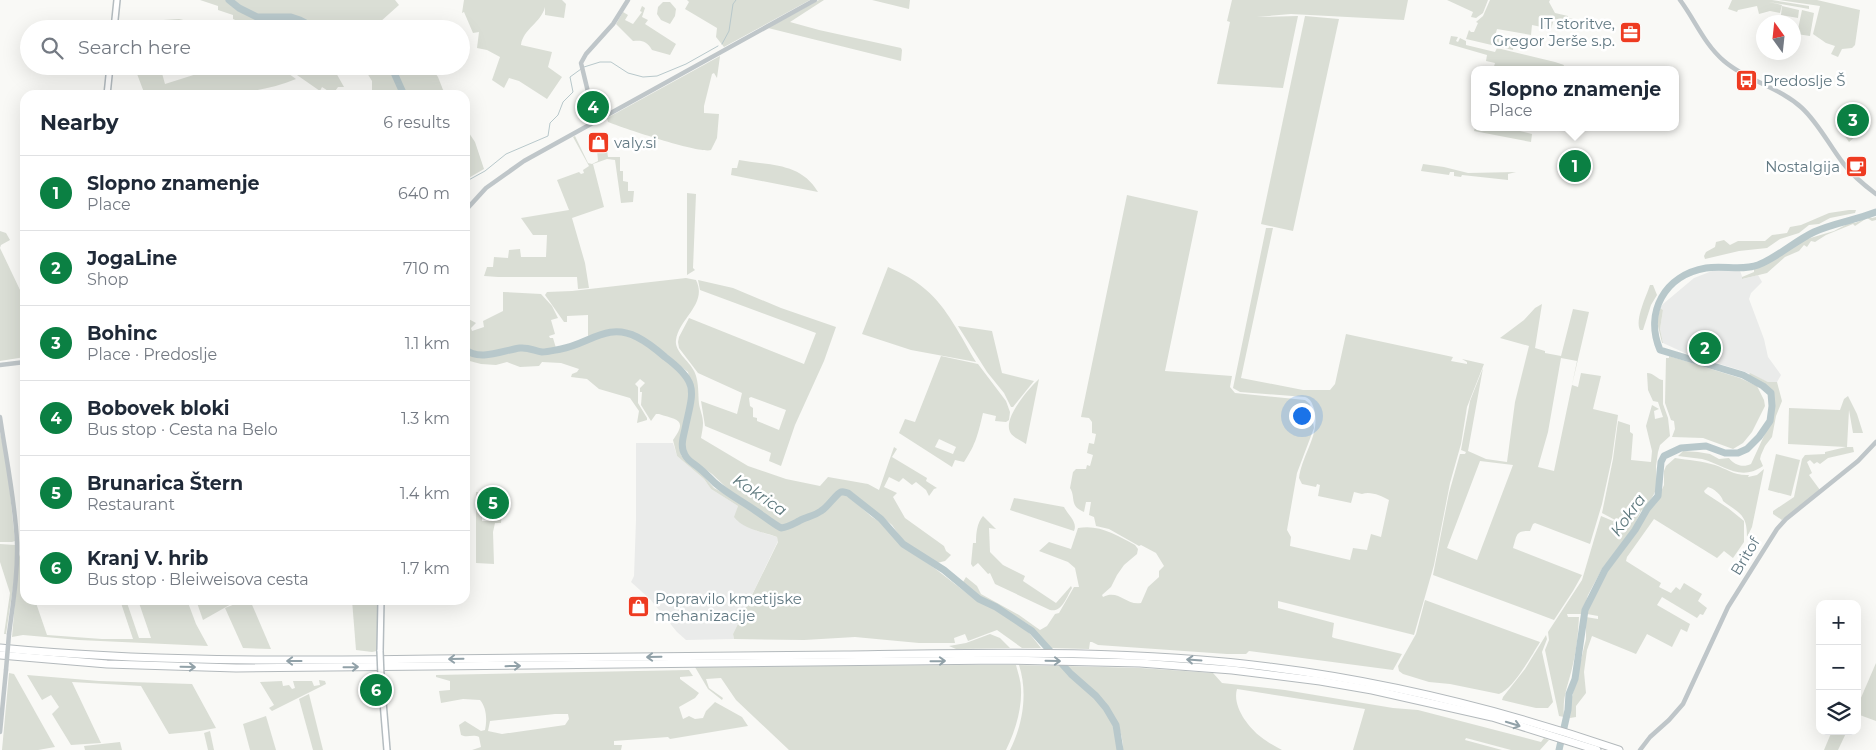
<!DOCTYPE html>
<html lang="en">
<head>
<meta charset="utf-8">
<style>
	body { margin:0; font-family:Montserrat,sans-serif; background:#f6f6f7; color:#1f2937 }
	.controls { position:absolute; right:15px; bottom:15px; display:grid; overflow:hidden; border-radius:10px; box-shadow:0 5px 20px #0002 }
	.controls button { width:45px; height:45px; display:grid; place-items:center; padding:0; border:0; border-bottom:1px solid #e0e1e3; background:#fff; color:#1f2937; font:25px sans-serif }
	.compass { position:absolute; left:1756px; top:15px; width:45px; height:45px; border-radius:50%; background:#fff; box-shadow:0 5px 20px #0002; rotate:345deg }
	.you { position:absolute; left:1301px; top:415px; width:18px; height:18px; margin:-12px; border:4px solid #fff; border-radius:50%; background:#1a73e8; box-shadow:0 0 0 8px #1a73e833 }
	.badge { display:grid; place-items:center; width:32px; height:32px; border-radius:50%; background:#0b8043; color:#fff; font-size:16px; font-weight:700 }
	.pin { position:absolute; translate:-50% -50%; border:2px solid #fff; box-shadow:0 1px 5px #0006 }
	.popup { position:absolute; left:1471px; top:66px; width:208px; height:65px; box-sizing:border-box; display:grid; place-content:center; border-radius:10px; background:#fff; filter:drop-shadow(0 1px 4px #0005); font-size:16px; white-space:nowrap; color:#747a83 }
	.popup b { font-size:19px; color:#1f2937 }
	.popup::after { content:''; position:absolute; left:50%; top:100%; margin-left:-10px; border:10px solid transparent; border-top-color:#fff }
	.list { margin:0; padding:0; list-style:none }
	h2 { display:flex; justify-content:space-between; align-items:center; height:65px; margin:0; padding:0 20px; font-size:21px }
	h2 small { font-size:16px; font-weight:400; color:#747a83 }
	.list li { display:grid; grid-template-columns:32px 1fr auto; gap:15px; align-items:center; box-sizing:border-box; height:75px; padding:0 20px; border-top:1px solid #e0e1e3 }
	.list b { display:block; font-size:19px; white-space:nowrap }
	.list p { margin:0; font-size:16px; white-space:nowrap; color:#747a83 }
	.list em { font-size:16px; font-style:normal; color:#747a83 }
	.icon { flex:none; width:28px; height:28px; fill:none; stroke:currentColor; stroke-width:2; stroke-linecap:round; stroke-linejoin:round }
	.map { position:relative; flex:none; width:1876px; height:750px; overflow:hidden }
	.search { position:absolute; background:#fff; box-shadow:0 5px 20px #0002; left:20px; top:20px; width:450px; height:55px; display:flex; align-items:center; gap:12px; box-sizing:border-box; padding:0 18px; border-radius:28px; color:#747a83; font-size:19px }
	.panel { position:absolute; background:#fff; box-shadow:0 5px 20px #0002; left:20px; top:90px; width:450px; height:515px; border-radius:15px }
	.map>svg:first-child { display:block }
	.built { fill:#eaebea }
	.green { fill:#daded5; fill-rule:evenodd }
	.lines { fill:none; stroke-linecap:round; stroke-linejoin:round }
	.stream { stroke:#b8c8cb; stroke-width:1 }
	.river { stroke:#b8c8cb; stroke-width:7 }
	.secondary-casing { stroke:#b4bcc0; stroke-width:8 }
	.motorway-casing { stroke:#b3b9bc; stroke-width:9 }
	.tertiary { stroke:#bfc6c9; stroke-width:4.5 }
	.secondary { stroke:#fff; stroke-width:5 }
	.motorway { stroke:#fff; stroke-width:7 }
	.secondary-bridge-casing { stroke:#b4bcc0; stroke-width:8; stroke-linecap:butt }
	.tertiary-bridge { stroke:#bfc6c9; stroke-width:4.5 }
	.secondary-bridge { stroke:#fff; stroke-width:5 }
	.oneway { stroke:#91a1a8 }
	.labels { text-anchor:middle; dominant-baseline:central; stroke-width:5; stroke-linejoin:round; paint-order:stroke }
	.poi-label { font-size:15px; fill:#627983; stroke:#fff; text-anchor:start }
	.street-label { font-size:15px; fill:#627983; stroke:#fff }
	.water-label { font-size:16px; font-style:italic; fill:#5d787d; stroke:#fff }
</style>
</head>
<body>
<div class="map">
<svg width="1876" height="750" viewBox="0 0 1876 750">
	<rect width="100%" height="100%" fill="#f9f9f6"/>
	<!-- built -->
	<g class="built">
		<path d="M 1739,268 L 1743,279 L 1758,275 L 1762,282 L 1751,293 L 1749,299 L 1764,339 L 1768,357 L 1781,375 L 1777,382 L 1768,382 L 1743,371 L 1687,354 L 1663,343 L 1660,329 L 1663,310 L 1660,308 L 1663,304 L 1694,278 L 1717,269 Z"/>
		<path d="M 636,443 L 673,443 L 677,456 L 704,479 L 711,489 L 738,506 L 735,517 L 757,531 L 777,537 L 778,541 L 733,634 L 734,639 L 686,640 L 677,632 L 650,599 L 631,582 L 634,576 L 636,520 Z"/>
	</g>
	<!-- green -->
	<g class="green">
		<path d="M 200,0 L 227,0 L 239,11 L 255,18 L 299,20 L 315,29 L 248,29 L 249,26 L 233,19 L 233,15 L 218,10 L 218,6 Z"/>
		<path d="M 231,0 L 395,0 L 399,5 L 380,22 L 364,29 L 319,29 L 292,16 L 265,17 L 259,16 L 237,5 Z"/>
		<path d="M 464,0 L 562,0 L 566,4 L 564,18 L 545,15 L 545,7 C 541,23 523,29 521,45 L 552,52 L 548,67 L 562,77 L 547,99 L 519,81 L 509,78 L 504,88 L 492,80 L 500,57 L 487,50 L 477,48 L 479,32 L 473,33 L 464,12 L 462,13 Z"/>
		<path d="M 687,0 L 810,0 L 724,47 L 716,37 L 717,28 L 685,9 L 689,2 Z"/>
		<path d="M 819,0 L 824,0 L 790,22 L 819,30 L 901,48 L 902,50 L 901,61 L 768,28 Z"/>
		<path d="M 872,0 L 910,0 L 909,9 Z"/>
		<path d="M 1232,0 L 1408,0 L 1404,20 L 1291,14 L 1257,17 L 1298,16 L 1283,88 L 1217,84 L 1230,22 L 1227,21 Z"/>
		<path d="M 1447,0 L 1488,0 L 1483,13 L 1476,18 L 1471,17 L 1473,12 Z"/>
		<path d="M 1490,0 L 1550,0 L 1549,2 L 1555,13 L 1568,16 L 1568,18 L 1578,20 L 1576,26 L 1561,25 L 1562,20 L 1554,19 L 1551,29 L 1532,25 L 1531,35 L 1497,29 L 1495,36 L 1514,39 L 1513,50 L 1466,39 L 1469,30 L 1471,32 L 1474,32 L 1478,23 L 1476,22 L 1483,16 Z"/>
		<path d="M 1732,0 L 1772,0 L 1809,6 L 1809,9 L 1769,2 L 1782,5 L 1780,13 L 1770,11 L 1759,14 L 1757,6 L 1738,10 L 1737,12 L 1728,9 Z"/>
		<path d="M 1779,0 L 1817,0 L 1860,10 L 1855,45 L 1852,48 L 1842,49 L 1838,57 L 1831,54 L 1835,46 L 1826,43 L 1813,34 L 1820,6 Z"/>
		<path d="M 663,2 L 670,2 L 676,9 L 675,16 L 670,24 L 661,20 L 657,14 L 658,7 Z"/>
		<path d="M 642,6 L 645,8 L 642,17 L 648,20 L 645,24 L 676,44 L 670,55 L 652,50 C 647,41 642,40 633,41 L 616,24 L 623,12 L 628,15 L 625,20 L 633,24 L 642,12 L 640,11 Z"/>
		<path d="M 1782,6 L 1799,10 L 1798,18 L 1781,15 Z"/>
		<path d="M 1802,10 L 1814,13 L 1810,36 L 1797,34 Z"/>
		<path d="M 1305,16 L 1339,19 L 1293,231 L 1261,224 Z"/>
		<path d="M 179,19 L 222,29 L 150,29 L 148,21 Z"/>
		<path d="M 1451,36 L 1458,37 L 1456,41 L 1458,42 L 1460,38 L 1466,41 L 1466,45 L 1495,52 L 1497,48 L 1555,62 L 1564,65 L 1562,70 L 1493,70 L 1495,63 L 1486,61 L 1487,55 L 1449,44 Z"/>
		<path d="M 720,56 L 717,78 L 714,73 L 712,74 L 704,106 L 704,113 L 719,114 L 717,138 L 711,150 C 700,154 623,128 608,122 L 607,118 L 609,117 Z"/>
		<path d="M 134,66 L 160,66 L 165,84 L 203,72 L 225,69 L 222,66 L 278,66 L 296,79 C 252,98 193,95 145,95 Z"/>
		<path d="M 284,66 L 336,66 L 335,71 L 344,87 L 338,87 L 333,94 L 322,87 L 320,91 Z"/>
		<path d="M 349,66 L 390,66 L 402,95 L 372,95 L 372,81 L 367,73 Z"/>
		<path d="M 393,66 L 430,66 L 438,77 L 445,95 L 406,95 Z"/>
		<path d="M 1846,120 L 1848,124 L 1858,125 L 1856,136 L 1849,142 L 1838,126 Z"/>
		<path d="M 465,127 L 475,142 L 484,169 L 465,180 Z"/>
		<path d="M 1475,127 L 1503,127 L 1532,134 L 1531,142 L 1474,131 Z"/>
		<path d="M 575,136 L 588,163 L 592,164 L 598,161 L 597,150 L 607,150 L 608,157 L 620,157 L 620,171 L 623,171 L 623,181 L 628,182 L 628,191 L 634,191 L 633,202 L 621,203 L 615,160 L 607,159 L 593,164 L 604,207 L 572,218 L 585,263 L 589,288 L 578,289 L 577,277 L 498,277 L 484,276 L 487,267 L 493,267 L 494,257 L 508,258 L 509,250 L 520,249 L 521,257 L 546,257 L 547,235 L 533,235 L 521,218 L 569,210 L 557,180 L 579,172 L 581,174 L 584,173 L 583,170 L 589,166 L 573,137 Z"/>
		<path d="M 739,160 C 770,166 800,162 818,192 L 731,175 L 732,168 L 737,168 Z"/>
		<path d="M 1423,164 L 1444,167 L 1468,173 L 1516,172 L 1508,174 L 1508,180 L 1462,175 L 1461,177 L 1454,176 L 1454,172 L 1450,172 L 1449,175 L 1421,171 Z"/>
		<path d="M 687,193 L 696,194 L 693,268 L 695,270 L 687,275 Z"/>
		<path d="M 1127,195 L 1198,211 L 1165,371 L 1232,376 L 1230,387 L 1235,393 L 1305,400 L 1310,404 L 1314,428 L 1297,473 L 1287,530 L 1291,537 L 1290,546 L 1350,560 L 1353,548 L 1367,550 L 1371,534 L 1381,537 L 1389,500 C 1381,496 1371,491 1362,494 L 1354,492 L 1351,503 L 1318,496 L 1320,485 L 1317,484 L 1316,487 L 1302,484 L 1299,478 C 1302,454 1321,434 1314,409 C 1312,403 1311,399 1305,397 L 1240,392 L 1233,388 L 1266,228 L 1273,228 L 1241,378 L 1303,390 L 1330,390 L 1335,384 L 1346,334 L 1453,357 L 1451,361 L 1467,364 L 1467,362 L 1462,359 L 1484,364 L 1467,407 L 1461,444 L 1450,483 L 1434,565 L 1414,635 L 1278,601 L 1278,608 L 1334,623 L 1332,637 L 1334,638 L 1402,654 L 1393,670 L 1249,651 L 1246,654 L 1227,654 L 1098,645 L 1092,642 L 1090,642 L 1089,649 L 1051,648 L 1029,625 L 997,605 L 982,599 L 963,582 L 966,577 L 977,586 L 981,594 L 1019,615 L 1040,630 L 1047,626 L 1055,614 L 1059,613 L 1074,587 L 1079,587 L 1075,568 L 1068,562 L 1039,551 L 1049,542 L 1071,549 L 1078,528 C 1099,524 1117,535 1135,545 L 1138,549 L 1137,554 L 1124,565 L 1117,575 L 1111,587 L 1102,595 L 1103,597 C 1119,589 1126,606 1141,603 L 1148,587 L 1159,577 L 1159,571 L 1164,566 L 1156,553 L 1141,545 L 1139,546 L 1109,529 L 1096,526 L 1094,517 L 1089,515 L 1091,502 L 1086,502 L 1084,512 C 1069,506 1076,497 1070,488 L 1073,472 L 1076,469 L 1086,469 L 1087,465 L 1090,466 L 1093,455 L 1087,453 L 1089,443 L 1094,444 L 1096,434 L 1092,433 L 1092,422 L 1089,418 L 1081,417 Z"/>
		<path d="M 1849,210 L 1856,210 L 1855,213 L 1830,218 L 1819,224 L 1809,225 L 1799,233 L 1780,239 L 1767,248 L 1739,251 L 1705,259 L 1704,256 L 1706,252 L 1715,247 L 1716,242 L 1724,240 L 1730,245 L 1738,241 L 1765,241 L 1772,235 L 1787,233 L 1790,227 L 1801,225 L 1829,213 Z"/>
		<path d="M 1869,217 L 1872,218 L 1876,217 L 1876,220 L 1872,221 L 1867,218 L 1855,226 L 1853,224 L 1826,235 L 1815,242 L 1811,241 L 1807,247 L 1804,245 L 1799,251 L 1785,257 L 1767,273 L 1742,279 L 1742,277 L 1754,272 L 1754,268 L 1807,239 L 1834,231 L 1851,222 L 1855,223 Z"/>
		<path d="M 0,231 L 6,233 L 10,240 L 1,245 L 0,248 L 21,292 L 25,295 L 25,357 L 0,361 Z"/>
		<path d="M 888,267 C 901,273 914,279 925,289 C 947,307 961,337 976,362 L 911,350 L 862,334 Z"/>
		<path d="M 686,278 L 696,280 C 708,304 679,318 676,340 C 674,352 691,362 695,373 C 699,383 698,394 699,404 C 700,410 703,416 703,423 C 703,428 702,432 701,438 L 748,466 L 786,479 L 820,486 L 828,477 L 868,484 L 879,490 L 894,447 L 897,449 L 892,457 L 927,478 L 926,481 L 937,488 L 934,489 L 929,496 L 926,490 L 916,482 L 912,485 L 903,478 L 899,482 L 889,477 L 884,487 L 897,493 L 893,497 L 905,518 L 944,546 L 946,551 L 951,555 L 945,561 L 937,563 L 904,542 L 892,525 L 874,510 L 865,505 L 853,493 L 841,490 L 838,491 L 826,506 L 821,510 L 781,527 L 768,520 L 757,508 L 729,490 L 712,474 L 688,457 L 684,443 L 692,409 L 693,392 L 688,372 L 662,352 L 632,333 L 615,330 L 605,331 L 588,336 L 588,315 L 567,316 L 567,322 L 564,322 L 545,295 L 547,292 L 572,291 Z"/>
		<path d="M 698,280 L 733,288 L 781,308 L 836,327 L 824,361 L 795,425 L 781,466 L 769,461 L 771,453 L 705,426 L 701,401 L 737,414 L 742,393 L 698,373 L 679,348 L 678,342 L 679,337 L 689,318 L 804,364 L 816,333 L 700,290 ZM 751,397 L 786,410 L 779,430 L 757,421 L 757,418 L 753,417 L 753,408 L 750,406 L 749,398 Z"/>
		<path d="M 1650,285 L 1653,285 L 1657,295 L 1651,305 L 1643,330 L 1640,330 C 1635,319 1646,297 1650,285 Z"/>
		<path d="M 503,292 L 541,294 L 552,306 L 558,318 L 551,320 L 555,334 L 549,336 L 550,338 L 553,338 L 556,348 L 541,350 L 517,347 L 490,352 L 475,353 L 466,347 L 465,317 L 476,323 L 471,328 L 472,331 L 484,327 L 483,321 L 503,311 Z"/>
		<path d="M 1542,304 L 1535,348 L 1545,351 L 1545,353 L 1561,356 L 1573,309 L 1589,312 L 1572,385 L 1578,387 L 1581,373 L 1601,376 L 1593,409 L 1618,415 L 1612,458 L 1602,504 L 1590,544 L 1535,523 L 1533,524 L 1530,531 C 1515,530 1517,536 1513,548 L 1582,575 L 1573,591 L 1554,620 L 1433,575 L 1449,493 L 1460,454 L 1465,454 L 1466,452 L 1461,450 L 1470,401 L 1483,368 L 1468,451 L 1486,459 L 1507,462 L 1515,402 L 1529,346 L 1500,338 L 1524,320 L 1535,308 ZM 1561,358 L 1577,361 L 1554,471 L 1538,467 L 1548,432 ZM 1480,461 L 1513,465 L 1477,560 L 1447,548 Z"/>
		<path d="M 1660,308 L 1663,310 L 1660,329 L 1663,343 L 1662,343 L 1657,322 Z"/>
		<path d="M 958,326 L 992,331 L 1002,373 L 1034,381 L 1013,407 L 1011,407 L 1004,393 L 987,372 Z"/>
		<path d="M 612,334 L 627,335 L 641,341 L 673,366 L 686,380 L 690,400 L 680,446 L 681,455 L 687,462 L 699,471 L 714,488 L 746,505 L 767,522 L 784,530 L 822,513 L 830,506 L 839,494 L 847,495 L 872,517 L 885,525 L 903,547 L 933,567 L 973,598 L 993,608 L 1023,628 L 1030,634 L 1041,648 L 1022,648 L 997,630 L 968,641 L 965,634 L 954,638 L 955,643 L 919,643 L 855,637 L 804,640 L 734,639 L 733,634 L 778,542 L 777,537 C 763,532 743,529 734,517 L 738,506 L 711,489 L 704,479 L 677,456 L 673,440 C 688,419 677,420 659,414 L 656,414 L 651,421 L 641,405 L 642,392 L 640,392 L 640,388 L 645,383 L 640,379 L 635,384 L 638,387 L 638,403 L 647,418 L 647,420 L 637,423 L 639,411 L 630,398 L 599,389 L 587,379 L 571,377 L 572,374 L 577,372 L 579,369 L 561,363 L 542,362 L 539,366 L 520,367 L 507,362 L 496,365 L 481,364 L 466,360 L 466,353 L 486,356 L 522,349 L 543,354 L 553,353 L 574,348 L 592,338 Z"/>
		<path d="M 941,356 L 978,364 L 1006,401 L 1010,412 L 1009,420 L 1006,422 L 995,421 L 996,416 L 983,413 C 978,434 976,444 964,462 L 955,460 L 952,467 L 899,433 L 905,419 L 915,422 ZM 939,439 L 956,447 L 953,454 L 935,447 Z"/>
		<path d="M 1669,356 L 1740,378 L 1757,386 L 1764,400 L 1765,406 L 1752,432 L 1743,443 L 1733,449 L 1703,438 L 1672,437 L 1675,429 L 1674,421 L 1671,420 L 1665,403 L 1666,358 L 1669,358 Z"/>
		<path d="M 1647,373 C 1654,373 1658,380 1663,380 L 1663,404 L 1668,418 L 1670,436 L 1660,445 L 1658,452 L 1656,466 L 1657,487 L 1654,494 L 1647,506 L 1641,511 L 1632,531 L 1602,569 L 1588,595 L 1582,614 L 1567,614 L 1568,617 L 1579,617 C 1578,633 1577,648 1573,664 C 1569,684 1562,695 1564,717 L 1559,716 L 1545,650 L 1549,640 L 1548,632 L 1582,580 L 1601,516 L 1613,521 L 1615,520 L 1602,513 L 1613,459 L 1618,421 L 1630,425 L 1630,432 L 1633,434 L 1631,460 L 1651,462 L 1652,451 L 1646,426 L 1652,405 L 1659,409 L 1654,411 L 1655,419 L 1663,417 L 1658,402 L 1653,401 L 1648,390 Z"/>
		<path d="M 1750,373 L 1768,382 L 1777,382 L 1782,401 L 1776,416 L 1772,437 L 1765,446 L 1761,455 L 1760,459 L 1763,466 C 1740,482 1725,465 1702,459 C 1694,458 1686,457 1678,456 L 1683,451 L 1698,452 L 1710,454 L 1719,459 L 1729,458 C 1734,465 1743,468 1751,464 L 1769,425 L 1773,397 L 1768,388 L 1758,380 L 1748,377 Z"/>
		<path d="M 1039,379 L 1026,444 C 1021,440 1013,438 1010,432 C 1003,418 1029,388 1039,379 Z"/>
		<path d="M 1848,396 L 1857,414 L 1863,433 L 1853,433 L 1849,410 L 1847,447 L 1853,447 L 1854,452 L 1828,458 L 1820,464 L 1817,462 L 1814,464 L 1810,460 L 1807,462 L 1812,473 L 1809,475 L 1820,490 L 1782,520 L 1773,514 L 1773,511 L 1794,497 L 1802,459 L 1805,455 L 1825,454 L 1825,452 L 1846,447 L 1788,444 L 1789,408 L 1840,410 L 1844,399 Z"/>
		<path d="M 0,432 L 7,464 L 15,541 L 12,542 L 0,542 Z"/>
		<path d="M 1776,454 L 1800,460 L 1791,496 L 1768,490 Z"/>
		<path d="M 1675,458 C 1688,460 1702,461 1715,465 C 1727,469 1735,476 1749,475 L 1748,477 L 1757,475 L 1764,469 L 1752,527 L 1747,537 C 1747,514 1740,514 1723,501 C 1722,495 1713,488 1708,487 L 1704,491 L 1705,493 L 1728,508 L 1744,521 L 1744,542 L 1733,558 L 1724,551 L 1717,558 L 1654,519 L 1627,557 L 1626,561 L 1661,583 L 1659,587 L 1671,593 L 1676,587 L 1680,590 L 1684,583 L 1702,594 L 1698,601 L 1707,608 L 1703,615 L 1700,614 L 1697,618 L 1662,597 L 1657,605 L 1690,624 L 1687,632 L 1681,629 L 1672,647 L 1647,634 L 1636,654 L 1592,636 L 1587,650 L 1584,672 L 1586,693 L 1576,706 L 1576,717 L 1570,718 L 1571,701 L 1586,639 L 1586,617 L 1598,619 L 1598,616 L 1587,614 L 1588,609 L 1612,563 L 1642,522 L 1649,510 L 1657,501 L 1664,485 L 1664,471 L 1666,466 Z"/>
		<path d="M 476,492 L 483,492 L 482,521 L 494,521 L 494,509 L 502,509 L 501,523 L 495,523 L 493,532 L 494,564 L 476,563 Z"/>
		<path d="M 1014,498 L 1064,507 C 1068,515 1078,522 1074,531 L 1010,510 Z"/>
		<path d="M 983,516 L 996,529 L 989,528 L 990,552 L 1003,565 L 1025,576 L 1023,581 L 1056,603 L 1071,586 L 1072,588 C 1067,596 1062,613 1050,610 L 995,584 L 990,573 L 988,574 L 978,563 L 973,567 L 971,564 L 973,543 L 976,543 C 976,533 977,523 983,516 Z"/>
		<path d="M 0,544 L 15,545 L 15,574 L 6,634 L 4,634 L 10,593 L 0,562 Z"/>
		<path d="M 19,554 L 25,572 L 25,600 L 35,600 L 47,635 L 102,639 L 133,639 L 120,600 L 126,600 L 139,638 L 151,638 L 138,600 L 187,600 L 196,624 L 208,646 L 79,640 L 23,635 L 12,637 Z"/>
		<path d="M 196,600 L 231,600 L 233,603 L 203,620 Z"/>
		<path d="M 245,600 L 250,600 L 271,649 L 243,648 L 225,608 Z"/>
		<path d="M 352,600 L 378,600 L 377,651 L 372,652 L 356,650 Z"/>
		<path d="M 1425,600 L 1540,642 C 1532,655 1513,689 1499,694 L 1450,684 L 1429,682 L 1403,674 L 1399,671 L 1398,666 L 1416,634 Z"/>
		<path d="M 990,634 L 1000,638 L 1010,648 L 956,649 L 949,646 L 966,643 Z"/>
		<path d="M 1546,635 L 1547,639 L 1542,652 L 1553,702 L 1548,708 L 1536,708 L 1502,700 L 1503,697 L 1525,669 Z"/>
		<path d="M 1876,663 L 1876,721 L 1857,714 L 1857,707 Z"/>
		<path d="M 962,665 L 1016,665 C 1018,673 1021,681 1021,689 C 1022,709 1015,732 1006,750 L 789,750 L 736,700 L 721,678 L 706,679 L 709,688 L 723,698 L 722,700 L 708,689 L 695,667 Z"/>
		<path d="M 1019,665 L 1060,666 C 1078,685 1105,700 1115,727 C 1118,734 1117,742 1118,750 L 1010,750 C 1023,724 1028,693 1019,665 Z"/>
		<path d="M 1066,666 L 1141,668 L 1213,673 L 1222,683 L 1285,690 L 1393,708 L 1418,710 L 1541,742 L 1544,738 L 1549,740 L 1540,750 L 1511,750 L 1466,738 L 1465,740 L 1502,750 L 1353,750 L 1365,709 L 1237,689 C 1232,706 1248,727 1261,737 C 1267,742 1275,746 1282,750 L 1123,750 C 1124,714 1089,689 1066,666 Z"/>
		<path d="M 689,670 L 693,676 L 680,677 L 680,679 L 699,693 L 695,698 L 679,707 L 683,719 L 689,716 L 695,719 L 703,718 L 706,711 L 715,702 L 742,717 L 748,726 L 670,739 L 668,737 L 614,741 L 614,745 L 622,745 L 621,750 L 472,750 L 481,747 L 479,737 C 473,734 467,738 461,735 L 459,725 L 465,721 L 481,731 L 485,730 C 487,721 487,708 480,700 L 463,699 L 441,703 L 439,691 L 450,690 L 450,681 L 436,677 L 436,675 ZM 555,714 L 568,714 L 569,719 L 565,725 L 502,734 L 488,731 L 490,721 Z"/>
		<path d="M 9,673 L 14,674 L 55,747 L 38,750 L 2,750 Z"/>
		<path d="M 27,675 L 99,681 L 192,684 L 216,728 L 200,731 L 169,734 L 141,686 L 72,682 L 101,743 L 71,745 L 52,714 L 59,707 L 51,695 L 42,700 Z"/>
		<path d="M 319,680 L 325,681 L 326,684 L 272,711 L 269,708 L 274,705 L 260,682 L 282,681 L 283,686 L 289,685 L 292,689 L 295,688 L 293,681 L 312,681 L 314,686 L 320,685 Z"/>
		<path d="M 309,694 L 323,750 L 313,750 L 299,699 Z"/>
		<path d="M 266,716 L 276,750 L 250,750 L 243,724 Z"/>
		<path d="M 210,731 L 214,750 L 208,750 L 204,733 Z"/>
		<path d="M 1832,731 L 1847,731 L 1838,750 L 1824,750 Z"/>
		<path d="M 120,742 L 122,750 L 85,750 L 84,746 Z"/>
	</g>
	<g class="lines">
		<!-- stream -->
		<g class="stream">
			<path d="M 722,44 L 729,31 L 733,4 L 736,0"/>
			<path d="M 584,67 L 600,62 L 611,62 L 628,73 L 643,77 L 657,76 L 686,64 L 718,46"/>
			<path d="M 465,182 L 485,171 L 506,154 L 548,136 L 550,123 L 558,115 L 563,102 L 573,92 L 570,77 L 581,69"/>
		</g>
		<!-- river -->
		<g class="river">
			<path d="M 229,0 L 239,8 L 257,17 L 291,17 L 300,20 L 317,29"/>
			<path d="M 391,66 L 404,95"/>
			<path d="M 465,349 C 479,362 504,350 520,348 C 528,347 535,351 542,352 C 548,352 555,350 561,349 C 589,344 607,322 637,337 C 647,342 657,350 665,357 C 700,383 693,391 685,429 C 683,438 680,447 685,455 C 688,461 693,463 699,468 C 704,472 710,478 715,483 C 728,494 743,502 756,511 C 765,517 772,523 781,528 C 788,527 793,524 799,521 C 806,517 814,516 821,511 C 827,508 837,493 841,492 C 843,491 846,493 848,493 L 881,519 L 903,544 L 944,570 L 979,599 L 996,607 L 1032,631 L 1071,674 L 1096,696 L 1106,708 L 1116,725 L 1120,750"/>
			<path d="M 1559,750 L 1568,710 L 1569,694 L 1575,679 L 1585,610 L 1605,570 L 1635,530 L 1647,509 L 1658,496 L 1661,462 L 1664,456 L 1681,448 L 1706,446 L 1725,453 L 1738,453 L 1747,449 L 1759,437 L 1770,421 L 1772,406 L 1771,393 L 1763,386 L 1743,375 L 1660,350 C 1644,312 1665,275 1706,268 C 1723,265 1742,271 1758,265 C 1778,257 1795,241 1814,232 C 1833,223 1856,220 1876,212"/>
		</g>
		<defs>
			<g id="secondary">
				<path d="M 114,29 L 117,0"/>
				<path d="M 107,95 L 110,66"/>
				<path d="M 380,651 L 381,600"/>
				<path d="M 381,677 L 387,750"/>
			</g>
			<g id="motorway">
				<path d="M 0,648 C 145,662 289,661 434,659 C 570,658 707,657 844,655 C 985,653 1128,649 1269,667 C 1389,682 1505,711 1619,750"/>
				<path d="M 0,655 L 107,664 L 236,668 L 1005,660 L 1140,663 L 1232,670 L 1320,681 L 1372,690 L 1492,717 L 1597,750"/>
			</g>
		</defs>
		<!-- secondary casing -->
		<use href="#secondary" class="secondary-casing"/>
		<!-- motorway casing -->
		<use href="#motorway" class="motorway-casing"/>
		<!-- tertiary -->
		<g class="tertiary">
			<path d="M 1680,0 C 1695,20 1704,44 1724,61 C 1747,81 1779,87 1802,108 C 1819,124 1829,145 1843,163 C 1852,175 1864,185 1876,194"/>
			<path d="M 601,118 L 588,92 L 581,63 L 586,54 L 613,24 L 628,0"/>
			<path d="M 465,211 L 486,188 L 524,161 L 815,0"/>
			<path d="M 0,365 L 25,362"/>
			<path d="M 0,417 C 6,458 15,500 17,542 C 18,573 13,603 9,634"/>
			<path d="M 0,732 L 6,670"/>
			<path d="M 1640,750 L 1650,737 L 1669,720 L 1683,704 L 1728,607 L 1777,529 L 1786,519 L 1858,461 L 1876,442"/>
		</g>
		<!-- secondary -->
		<use href="#secondary" class="secondary"/>
		<!-- motorway -->
		<use href="#motorway" class="motorway"/>
		<defs>
			<path id="secondary-bridge" d="M 380,651 L 381,677"/>
		</defs>
		<!-- secondary-bridge casing -->
		<use href="#secondary-bridge" class="secondary-bridge-casing"/>
		<!-- tertiary-bridge -->
		<path class="tertiary-bridge" d="M 6,670 L 9,634"/>
		<!-- secondary-bridge -->
		<use href="#secondary-bridge" class="secondary-bridge"/>
	</g>
	<!-- one-way arrows -->
	<defs><path id="oneway-shaft" d="M-6 0H5M1.5-3L5.5 0L1.5 3" fill="none" stroke-width="1.6" stroke-linecap="round" stroke-linejoin="round" transform="scale(1.25)"/></defs>
	<g class="oneway">
		<use href="#oneway-shaft" transform="translate(654 657) rotate(179)"/>
		<use href="#oneway-shaft" transform="translate(456 659) rotate(179)"/>
		<use href="#oneway-shaft" transform="translate(1194 660) rotate(-176)"/>
		<use href="#oneway-shaft" transform="translate(294 661) rotate(180)"/>
		<use href="#oneway-shaft" transform="translate(938 661) rotate(-1)"/>
		<use href="#oneway-shaft" transform="translate(1053 661) rotate(1)"/>
		<use href="#oneway-shaft" transform="translate(513 666) rotate(-1)"/>
		<use href="#oneway-shaft" transform="translate(188 667) rotate(1)"/>
		<use href="#oneway-shaft" transform="translate(351 667) rotate(-1)"/>
		<use href="#oneway-shaft" transform="translate(1513 724) rotate(17)"/>
	</g>
	<!-- icons -->
	<defs>
		<symbol id="office-square" viewBox="-11 -11 22 22"><rect x="-9" y="-9" width="18" height="18" rx="4" fill="#ee3b21" stroke="#fff"/><path d="M-6-3h4V-5.5h4V-3h4V5H-6ZM-1-4.5V-3h2v-1.5ZM-6 0V1H6V0Z" fill="#fff"/></symbol>
		<symbol id="bus-square" viewBox="-11 -11 22 22"><rect x="-9" y="-9" width="18" height="18" rx="4" fill="#ee3b21" stroke="#fff"/><path d="M-5-6H5V4H4V6H2V4H-2V6H-4V4H-5ZM-3.5-4V0h7V-4ZM-3.5 1.2v1.5H-2V1.2ZM2 1.2v1.5H3.5V1.2Z" fill="#fff"/></symbol>
		<symbol id="shop-square" viewBox="-11 -11 22 22"><rect x="-9" y="-9" width="18" height="18" rx="4" fill="#ee3b21" stroke="#fff"/><path d="M-5-2.5h2.3a2.7 3.5 0 0 1 5.4 0H5L5.5 6h-11ZM-1.5-2.5h3a1.5 2.3 0 0 0-3 0Z" fill="#fff"/></symbol>
		<symbol id="cafe-square" viewBox="-11 -11 22 22"><rect x="-9" y="-9" width="18" height="18" rx="4" fill="#ee3b21" stroke="#fff"/><path d="M-5.5-4.5H6V0H3Q3 3.5 0 3.5H-2.5Q-5.5 3.5-5.5 0ZM3-3.2v2h1.7v-2ZM-6 4.5H4V6H-6Z" fill="#fff"/></symbol>
	</defs>
	<g fill-rule="evenodd">
		<use href="#office-square" x="1618" y="20" width="25" height="25"/>
		<use href="#bus-square" x="1734" y="68" width="25" height="25"/>
		<use href="#shop-square" x="586" y="130" width="25" height="25"/>
		<use href="#cafe-square" x="1844" y="154" width="25" height="25"/>
		<use href="#shop-square" x="626" y="594" width="25" height="25"/>
	</g>
	<g class="labels">
		<!-- poi labels -->
		<g class="poi-label">
			<text x="1615" y="23" text-anchor="end">IT storitve,<tspan x="1615" dy="17">Gregor Jerše s.p.</tspan></text>
			<text x="1763" y="80">Predoslje Š</text>
			<text x="614" y="142">valy.si</text>
			<text x="1840" y="166" text-anchor="end">Nostalgija</text>
			<text x="655" y="598">Popravilo kmetijske<tspan x="655" dy="17">mehanizacije</tspan></text>
		</g>
		<!-- street labels -->
		<g class="street-label">
			<text transform="translate(1745 556) rotate(-59)">Britof</text>
		</g>
		<!-- water labels -->
		<g class="water-label">
			<text transform="translate(760 495) rotate(34)">Kokrica</text>
			<text transform="translate(1628 515) rotate(-54)">Kokra</text>
		</g>
	</g>
</svg>
<div class="controls">
<button>+</button>
<button>−</button>
<button><svg class="icon" aria-label="layers" viewBox="0 0 24 24"><path d="M12 4l9 5-9 5-9-5zM3 14l9 5 9-5"/></svg></button>
</div>
<svg class="compass" viewBox="-18 -18 36 36"><path d="M0-13l5 13h-10z" fill="#e53935"/><path d="M0 13l5-13h-10z" fill="#747a83"/></svg>
<div class="you"></div>
<div class="pin badge" style="left:1575px;top:166px">1</div>
<div class="popup"><b>Slopno znamenje</b>Place</div>
<div class="pin badge" style="left:1705px;top:348px">2</div>
<div class="pin badge" style="left:1853px;top:120px">3</div>
<div class="pin badge" style="left:593px;top:107px">4</div>
<div class="pin badge" style="left:493px;top:503px">5</div>
<div class="pin badge" style="left:376px;top:690px">6</div>
<div class="search"><svg class="icon" aria-label="search" viewBox="0 0 24 24"><circle cx="10" cy="10" r="6"/><path d="M15 15l6 6"/></svg>Search here</div>
<section class="panel">
<h2>Nearby<small>6 results</small></h2>
<ul class="list">
<li><span class="badge">1</span><div><b>Slopno znamenje</b><p>Place</p></div><em>640 m</em></li>
<li><span class="badge">2</span><div><b>JogaLine</b><p>Shop</p></div><em>710 m</em></li>
<li><span class="badge">3</span><div><b>Bohinc</b><p>Place · Predoslje</p></div><em>1.1 km</em></li>
<li><span class="badge">4</span><div><b>Bobovek bloki</b><p>Bus stop · Cesta na Belo</p></div><em>1.3 km</em></li>
<li><span class="badge">5</span><div><b>Brunarica Štern</b><p>Restaurant</p></div><em>1.4 km</em></li>
<li><span class="badge">6</span><div><b>Kranj V. hrib</b><p>Bus stop · Bleiweisova cesta</p></div><em>1.7 km</em></li>
</ul>
</section>
</div>
</body>
</html>
